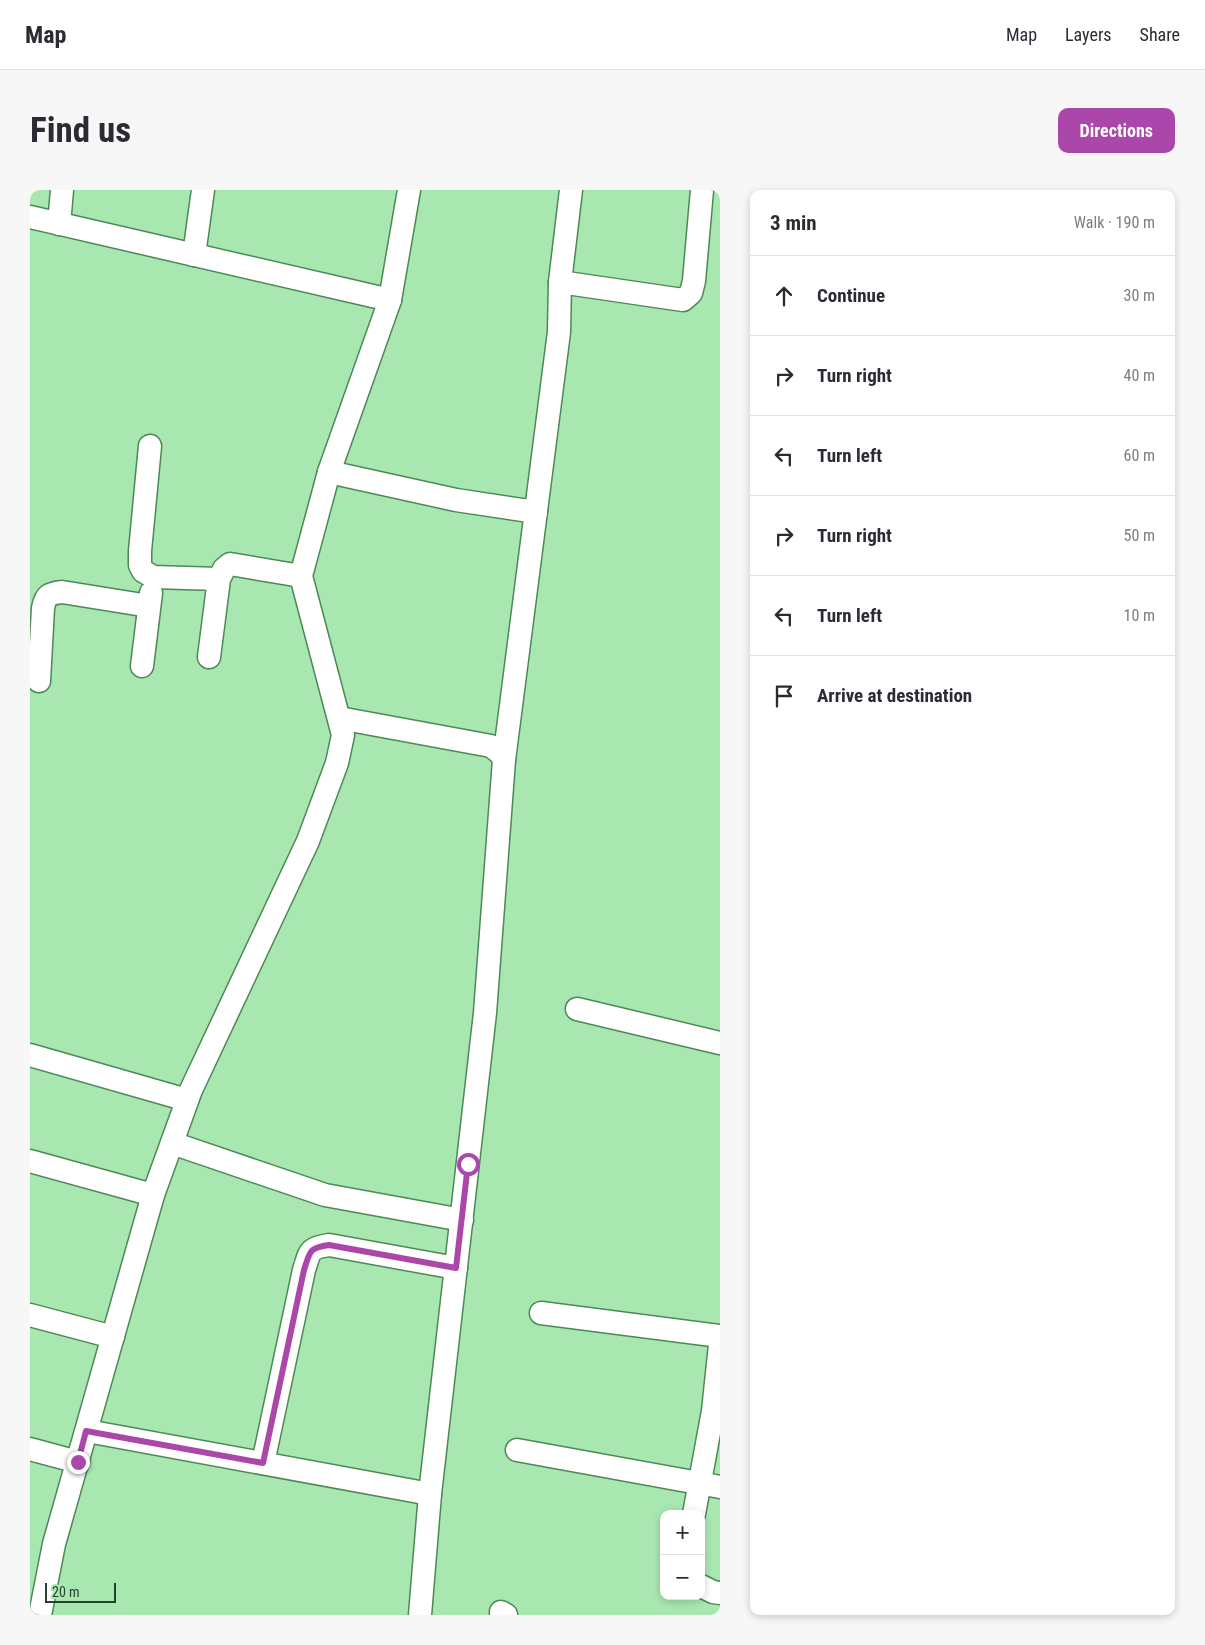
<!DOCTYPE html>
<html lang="en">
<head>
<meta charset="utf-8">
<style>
	body { margin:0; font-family:"Roboto Condensed",sans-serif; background:#f7f7f7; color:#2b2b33 }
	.controls { position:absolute; right:15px; bottom:15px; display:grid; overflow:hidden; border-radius:10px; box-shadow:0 2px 8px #0003 }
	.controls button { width:45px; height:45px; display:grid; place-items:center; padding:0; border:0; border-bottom:1px solid #e1e1e2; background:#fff; color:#2b2b33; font:25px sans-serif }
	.scale { position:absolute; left:15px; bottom:12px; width:71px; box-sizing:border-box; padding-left:5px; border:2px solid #28412c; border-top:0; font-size:14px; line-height:18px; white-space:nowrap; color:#28412c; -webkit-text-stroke:4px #a9e7b1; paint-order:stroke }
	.stop { position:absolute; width:15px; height:15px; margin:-11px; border:4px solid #ab46aa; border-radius:50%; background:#fff }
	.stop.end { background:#ab46aa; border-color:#fff; box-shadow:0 1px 5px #0008 }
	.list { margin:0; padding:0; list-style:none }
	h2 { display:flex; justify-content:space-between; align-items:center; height:65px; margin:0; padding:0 20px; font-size:21px }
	h2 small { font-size:16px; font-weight:400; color:#7c7c81 }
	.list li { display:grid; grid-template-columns:32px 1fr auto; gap:15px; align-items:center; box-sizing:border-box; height:80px; padding:0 20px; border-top:1px solid #e1e1e2 }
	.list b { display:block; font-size:19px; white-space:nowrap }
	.list em { font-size:16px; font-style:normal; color:#7c7c81 }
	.icon { flex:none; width:28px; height:28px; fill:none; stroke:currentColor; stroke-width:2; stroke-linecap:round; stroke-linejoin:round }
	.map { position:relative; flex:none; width:690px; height:1425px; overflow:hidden; border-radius:10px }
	header { display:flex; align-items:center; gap:30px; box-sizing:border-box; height:70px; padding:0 25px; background:#fff; border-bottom:1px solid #e1e1e2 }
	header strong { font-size:24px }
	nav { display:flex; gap:28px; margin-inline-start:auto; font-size:18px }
	.intro { display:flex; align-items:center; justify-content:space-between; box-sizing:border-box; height:120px; padding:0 30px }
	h1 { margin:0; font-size:35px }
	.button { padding:12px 22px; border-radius:10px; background:#ab46aa; color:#fff; font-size:18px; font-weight:700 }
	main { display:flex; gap:30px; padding:0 30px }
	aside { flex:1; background:#fff; border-radius:10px; box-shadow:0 2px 8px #0003 }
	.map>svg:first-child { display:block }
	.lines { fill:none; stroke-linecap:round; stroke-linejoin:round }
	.street-casing { stroke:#4d8856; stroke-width:25 }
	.street { stroke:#fff; stroke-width:22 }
	.route { stroke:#ab46aa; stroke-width:6 }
</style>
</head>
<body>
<header>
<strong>Map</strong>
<nav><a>Map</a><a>Layers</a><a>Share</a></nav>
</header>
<div class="intro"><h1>Find us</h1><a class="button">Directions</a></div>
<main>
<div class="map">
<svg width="690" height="1425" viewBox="0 0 690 1425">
	<rect width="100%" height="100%" fill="#a9e7b1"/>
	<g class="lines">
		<defs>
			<g id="street">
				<path d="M 0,27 L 360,110"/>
				<path d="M 29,34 L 32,0"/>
				<path d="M 164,65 L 173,0"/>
				<path d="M 530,92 L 653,110 L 661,103 L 664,91 L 672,0"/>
				<path d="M 120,256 L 110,361 L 110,375 L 113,381 L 123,387 L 189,389"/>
				<path d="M 299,282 L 426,310 L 506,322"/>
				<path d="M 179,467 L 189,389 L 194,379 L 200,374 L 271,386"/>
				<path d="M 112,476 L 121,403"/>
				<path d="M 9,491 L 13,418 C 16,404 19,404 32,402 L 119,416"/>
				<path d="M 309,528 L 461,556 L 470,563 L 474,570 L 455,823 L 400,1304 L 390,1425"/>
				<path d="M 474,570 L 529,142 L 530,92 L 541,0"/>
				<path d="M 547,819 L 690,853"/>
				<path d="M 0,865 L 157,910"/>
				<path d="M 142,953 L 295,1005 L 432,1030"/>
				<path d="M 0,971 L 123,1005"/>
				<path d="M 511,1123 L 690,1146"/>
				<path d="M 0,1125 L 83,1147"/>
				<path d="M 57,1241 L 400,1304"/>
				<path d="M 0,1259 L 48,1272"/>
				<path d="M 487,1260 L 690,1297"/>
				<path d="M 233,1273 L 274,1080 C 280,1062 278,1058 299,1055 L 426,1078"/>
				<path d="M 664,1324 L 683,1221 L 690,1155"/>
				<path d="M 671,1396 L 683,1402 L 690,1403"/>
				<path d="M 471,1422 L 476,1425"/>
				<path d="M 10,1425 L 24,1354 L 123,1005 L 161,900 L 278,651 L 307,573 L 313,545 L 271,386 L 299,282 L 360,110 L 379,0"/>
			</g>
		</defs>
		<!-- street casing -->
		<use href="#street" class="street-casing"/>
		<!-- street -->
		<use href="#street" class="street"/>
	</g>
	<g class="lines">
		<!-- route -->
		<path class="route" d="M 48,1272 L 56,1241 L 233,1273 L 274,1080 C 280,1062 278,1058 299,1055 L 426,1078 L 438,974"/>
	</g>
</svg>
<div class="controls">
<button>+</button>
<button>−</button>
</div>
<div class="scale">20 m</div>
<div class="stop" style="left:438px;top:974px"></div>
<div class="stop end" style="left:48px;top:1272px"></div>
</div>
<aside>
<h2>3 min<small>Walk · 190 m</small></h2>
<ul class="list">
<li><svg class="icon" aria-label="ahead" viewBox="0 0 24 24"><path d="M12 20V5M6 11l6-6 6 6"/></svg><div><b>Continue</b></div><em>30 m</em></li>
<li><svg class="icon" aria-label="right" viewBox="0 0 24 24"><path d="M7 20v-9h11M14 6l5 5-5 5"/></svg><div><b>Turn right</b></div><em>40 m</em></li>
<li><svg class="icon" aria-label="left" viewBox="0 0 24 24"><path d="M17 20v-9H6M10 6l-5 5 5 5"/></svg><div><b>Turn left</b></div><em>60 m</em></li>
<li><svg class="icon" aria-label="right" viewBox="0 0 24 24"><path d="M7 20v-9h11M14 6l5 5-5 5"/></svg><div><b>Turn right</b></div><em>50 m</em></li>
<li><svg class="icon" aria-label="left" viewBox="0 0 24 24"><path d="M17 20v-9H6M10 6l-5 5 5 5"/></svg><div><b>Turn left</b></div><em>10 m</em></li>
<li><svg class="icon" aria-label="arrive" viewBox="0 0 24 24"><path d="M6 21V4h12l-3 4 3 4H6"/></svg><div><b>Arrive at destination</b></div></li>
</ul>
</aside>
</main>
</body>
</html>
